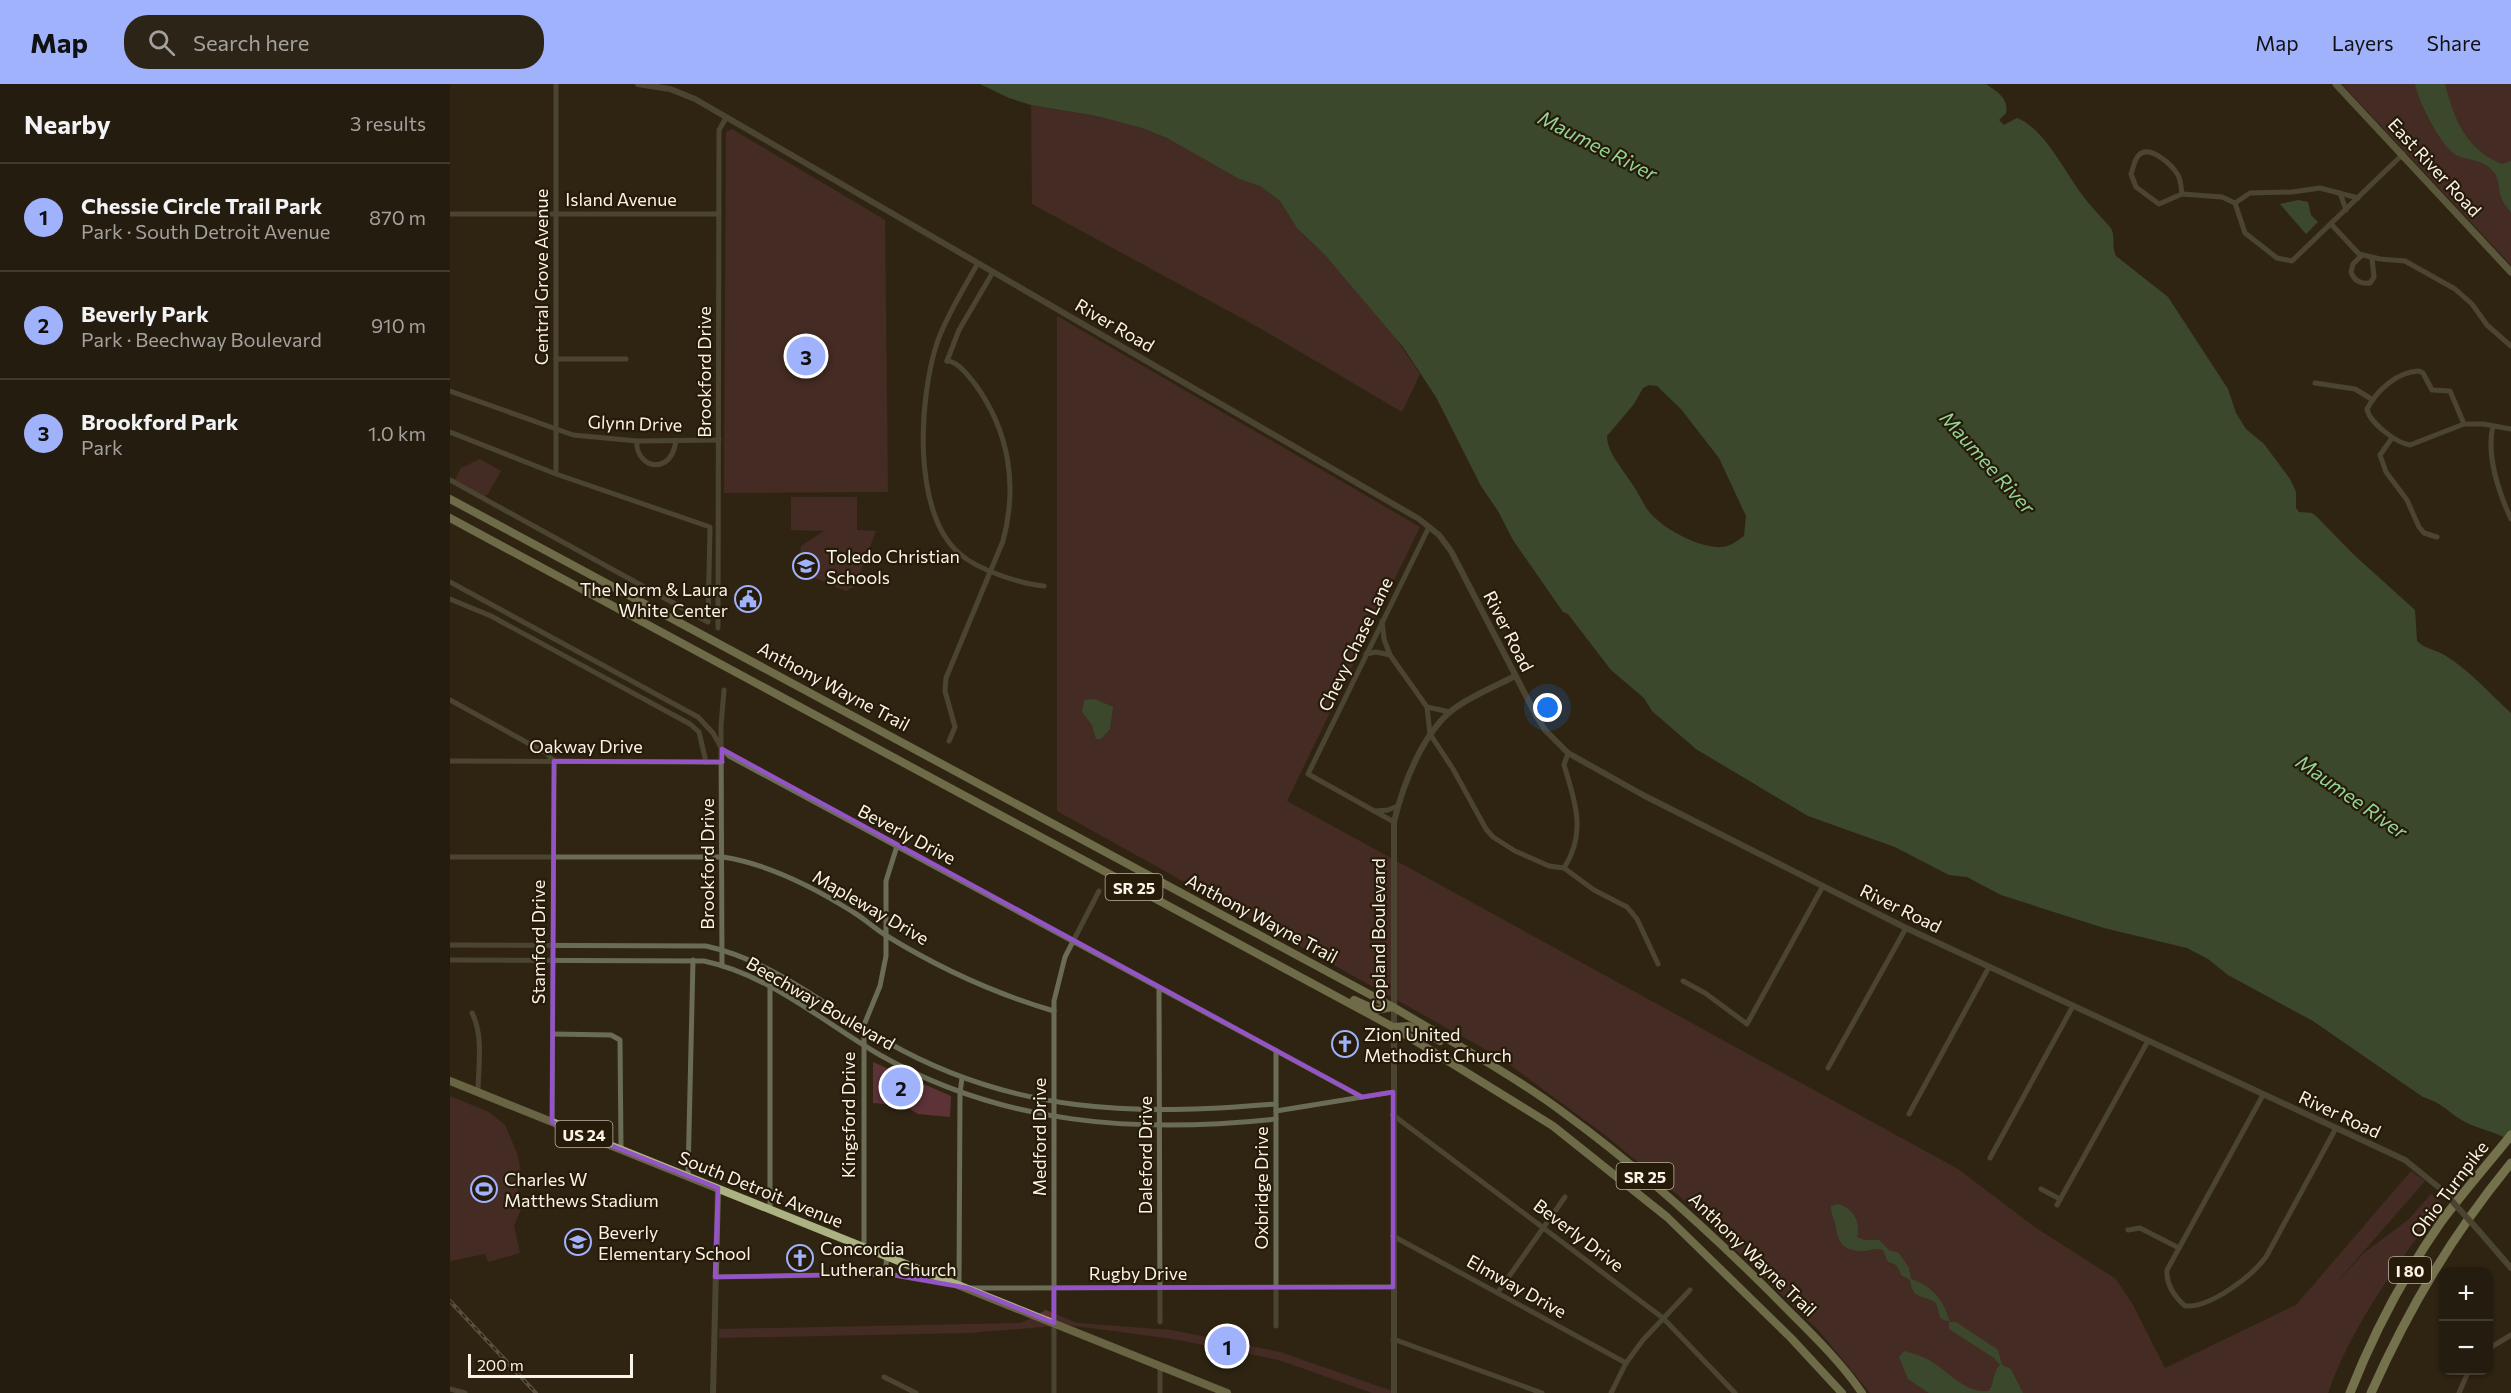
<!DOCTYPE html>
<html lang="en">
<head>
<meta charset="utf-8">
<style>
	body { margin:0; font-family:Commissioner,sans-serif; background:#2c2517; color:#f1f3f6 }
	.controls { position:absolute; right:18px; bottom:18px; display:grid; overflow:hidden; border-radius:12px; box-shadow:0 2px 4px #0004 }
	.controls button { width:54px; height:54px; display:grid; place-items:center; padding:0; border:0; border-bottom:2px solid #413a2e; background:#241c0e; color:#f1f3f6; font:30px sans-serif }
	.scale { position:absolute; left:18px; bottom:15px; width:165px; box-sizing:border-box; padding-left:6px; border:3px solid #faf3e8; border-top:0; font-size:16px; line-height:21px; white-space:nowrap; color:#faf3e8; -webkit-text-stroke:4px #261b09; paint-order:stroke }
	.you { position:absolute; left:1098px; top:624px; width:21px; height:21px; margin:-15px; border:4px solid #fff; border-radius:50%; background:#1a73e8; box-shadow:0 0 0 9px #1a73e833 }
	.badge { display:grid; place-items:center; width:39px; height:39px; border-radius:50%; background:#a1b2fd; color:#111; font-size:20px; font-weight:700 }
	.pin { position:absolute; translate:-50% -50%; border:3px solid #fff; box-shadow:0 2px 6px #0006 }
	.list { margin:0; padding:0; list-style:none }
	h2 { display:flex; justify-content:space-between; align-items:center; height:78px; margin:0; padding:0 24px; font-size:26px }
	h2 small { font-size:20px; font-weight:400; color:#a3a19e }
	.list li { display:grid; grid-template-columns:39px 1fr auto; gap:18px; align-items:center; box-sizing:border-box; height:108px; padding:0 24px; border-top:2px solid #413a2e }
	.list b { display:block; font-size:22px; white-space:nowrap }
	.list p { margin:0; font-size:20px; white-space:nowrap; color:#a3a19e }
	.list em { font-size:20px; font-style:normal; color:#a3a19e }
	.icon { flex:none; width:33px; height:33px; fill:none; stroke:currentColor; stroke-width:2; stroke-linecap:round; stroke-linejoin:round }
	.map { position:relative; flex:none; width:2061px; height:1309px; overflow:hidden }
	header { display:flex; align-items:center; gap:36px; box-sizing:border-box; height:84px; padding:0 30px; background:#a1b2fd; color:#111 }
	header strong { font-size:28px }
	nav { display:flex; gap:33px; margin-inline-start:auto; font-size:21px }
	.search { width:420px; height:54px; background:#2c2517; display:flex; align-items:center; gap:15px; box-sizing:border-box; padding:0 21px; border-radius:24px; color:#a3a19e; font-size:22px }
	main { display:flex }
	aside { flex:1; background:#241c0e }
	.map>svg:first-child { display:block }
	.green { fill:#5d3338 }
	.water { fill:#4a744d; fill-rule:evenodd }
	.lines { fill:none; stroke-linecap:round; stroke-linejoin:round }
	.minor { stroke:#6a6c56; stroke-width:5 }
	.tertiary { stroke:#6a6c56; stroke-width:6 }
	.secondary { stroke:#90946f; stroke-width:7 }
	.primary { stroke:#adb282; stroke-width:8 }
	.trunk { stroke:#bac08b; stroke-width:8 }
	.motorway { stroke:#c8ce94; stroke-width:9 }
	.rail-casing { stroke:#8c8374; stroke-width:4 }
	.rail { stroke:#261b09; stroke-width:1.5; stroke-dasharray:4.5; stroke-linecap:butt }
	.tertiary-bridge { stroke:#6a6c56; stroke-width:6 }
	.marked { fill:none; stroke:#9454c7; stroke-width:4.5; stroke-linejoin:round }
	.labels { text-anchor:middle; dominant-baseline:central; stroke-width:4.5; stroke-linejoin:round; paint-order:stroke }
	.shield { fill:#261b09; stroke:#bab2a5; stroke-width:1.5 }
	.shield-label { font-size:16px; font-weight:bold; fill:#faf3e8 }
	.street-label { font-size:18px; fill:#faf3e8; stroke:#261b09 }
	.poi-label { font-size:18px; fill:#faf3e8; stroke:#261b09; text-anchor:start }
	.water-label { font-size:20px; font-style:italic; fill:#92d396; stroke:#261b09 }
</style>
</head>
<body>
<header>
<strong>Map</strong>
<div class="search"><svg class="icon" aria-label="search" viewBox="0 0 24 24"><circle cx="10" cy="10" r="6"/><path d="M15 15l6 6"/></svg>Search here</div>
<nav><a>Map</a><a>Layers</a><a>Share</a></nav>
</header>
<main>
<aside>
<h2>Nearby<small>3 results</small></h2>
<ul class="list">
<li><span class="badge">1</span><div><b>Chessie Circle Trail Park</b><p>Park · South Detroit Avenue</p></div><em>870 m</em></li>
<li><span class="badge">2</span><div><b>Beverly Park</b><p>Park · Beechway Boulevard</p></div><em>910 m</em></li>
<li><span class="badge">3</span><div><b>Brookford Park</b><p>Park</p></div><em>1.0 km</em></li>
</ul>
</aside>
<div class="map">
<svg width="2061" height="1309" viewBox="0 0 2061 1309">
	<rect width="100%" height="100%" fill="#302513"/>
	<!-- green -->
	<g class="green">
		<path d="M 1892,0 L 2061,0 L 2061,181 Z"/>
		<path d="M 581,21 L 647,32 L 692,44 L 717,54 L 789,95 L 810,102 L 830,117 L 847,144 L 876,172 L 936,240 L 970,290 L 952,328 L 808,243 L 582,120 Z"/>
		<path d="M 282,45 L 435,136 L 438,408 L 274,409 L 276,48 Z"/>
		<path d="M 607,232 L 970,443 L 837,717 L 1508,1085 L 1586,1144 L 1666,1195 L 1683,1221 L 1715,1284 L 1846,1221 L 1961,1087 L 1975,1097 L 1886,1199 L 1914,1169 L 1959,1135 L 1981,1110 L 1992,1119 C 1949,1179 1903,1238 1878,1309 L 1420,1309 L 1369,1247 L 1235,1117 L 1155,1051 L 1049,973 L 607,727 Z"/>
		<path d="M 30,375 L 51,387 L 38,410 L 34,412 L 4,397 L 11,384 Z"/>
		<path d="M 341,413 L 407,413 L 407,446 L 426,447 L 405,502 L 396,507 L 361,492 L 349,482 L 351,462 L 374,447 L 341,446 Z"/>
		<path d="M 423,978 L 501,1012 L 500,1033 L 468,1030 L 455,1022 L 423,1019 Z"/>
		<path d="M 0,1012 L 39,1028 L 55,1041 L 67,1069 L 71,1088 L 65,1121 L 71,1125 L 64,1142 L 70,1169 L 38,1178 L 35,1170 L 0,1177 Z"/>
		<path d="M 596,1226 L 627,1239 L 722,1246 L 830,1268 L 948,1309 L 922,1309 L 829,1276 L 723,1255 L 618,1241 L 518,1249 L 269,1254 L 269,1245 L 571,1239 Z"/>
	</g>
	<!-- water -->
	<g class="water">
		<path d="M 530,0 L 1536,0 C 1547,8 1559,14 1556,29 L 1549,36 L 1554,41 L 1567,34 C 1595,45 1615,89 1633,112 C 1642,124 1652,134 1661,144 C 1666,154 1661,162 1666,172 L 1718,213 L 1778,305 L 1786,329 L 1796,345 L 1814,360 L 1840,395 L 1846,408 L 1846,424 L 1849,428 L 1862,429 L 1867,433 L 1903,470 L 1965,526 L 1967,557 C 1975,565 1987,566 1996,572 C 2020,587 2040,610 2061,629 L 2061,1057 C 2047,1048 2032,1046 2017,1039 C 1999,1030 1995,1020 1973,1013 L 1863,937 L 1778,891 L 1758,875 L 1737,864 L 1654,844 L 1551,811 L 1517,793 L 1499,791 L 1445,763 L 1358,732 L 1246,665 L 1202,627 L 1194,614 L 1161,586 L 1118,530 L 1113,528 L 1063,456 L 1048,427 L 1031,402 L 986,313 L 953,263 L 876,172 L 847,144 L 830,117 L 810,102 L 789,95 L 717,54 L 692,44 L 647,32 L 581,21 L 559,14 ZM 1199,301 L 1207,302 L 1231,325 L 1269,374 L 1296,432 L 1294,452 C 1287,457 1281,462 1273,463 C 1250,465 1210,444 1197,425 C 1191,416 1187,406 1180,397 C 1172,384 1157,368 1157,352 L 1184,320 L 1193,304 Z"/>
		<path d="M 1965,0 L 1995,0 C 2004,35 2016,66 2052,80 L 2061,77 L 2061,129 C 2058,124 2053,119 2051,113 C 2048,104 2050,95 2043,87 C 2033,75 2018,77 2006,71 C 1991,63 1968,16 1965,0 Z"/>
		<path d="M 1848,116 L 1858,118 L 1861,131 L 1868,138 L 1856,150 L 1830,120 Z"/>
		<path d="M 645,615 L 663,623 L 660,645 L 651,655 L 646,655 L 642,641 L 632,628 L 634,616 Z"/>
		<path d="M 1388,1120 C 1403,1124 1411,1138 1407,1153 L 1414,1156 L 1429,1156 L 1439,1166 L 1449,1169 L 1459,1184 L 1461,1195 C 1483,1202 1494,1217 1500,1238 L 1506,1238 L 1548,1266 L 1552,1281 L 1561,1285 L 1573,1309 L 1479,1309 L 1458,1295 L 1449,1273 L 1454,1267 C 1463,1269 1478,1274 1485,1280 C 1502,1291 1516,1309 1539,1307 C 1545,1299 1542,1288 1550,1281 L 1544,1274 L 1499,1245 L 1499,1237 C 1485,1236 1491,1226 1485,1218 C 1471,1210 1463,1216 1460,1196 L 1451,1191 C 1449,1184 1446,1179 1438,1178 L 1433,1166 C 1424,1163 1419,1168 1410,1167 C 1393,1166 1389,1159 1386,1144 C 1385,1136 1381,1132 1381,1122 Z"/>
	</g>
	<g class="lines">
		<!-- minor -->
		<g class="minor">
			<path d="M 106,0 L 106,386"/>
			<path d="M 1890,109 L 1896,126"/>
			<path d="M 1732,110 L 1709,120 L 1686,103 L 1681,90 C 1683,85 1684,77 1688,72 C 1699,59 1722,81 1728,91 C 1731,97 1731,103 1732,110 L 1772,113 L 1785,119 L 1800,109 L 1842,108 L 1870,104 L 1908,114"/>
			<path d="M 1785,119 L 1795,149 L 1827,174 L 1842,177 L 1953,70"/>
			<path d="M 0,130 L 269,130"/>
			<path d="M 1881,140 L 1909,170 L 1930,175 L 1955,177 L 2005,205 L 2022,220 L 2037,241 L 2061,262"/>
			<path d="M 1912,171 L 1903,180 L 1901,188 C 1904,197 1911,200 1920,199 L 1924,193 L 1922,174"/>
			<path d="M 528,179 C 514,204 498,229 488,256 C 469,311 461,429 510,470 C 528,486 571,500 594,502"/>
			<path d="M 106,275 L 176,275"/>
			<path d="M 497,277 C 508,277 518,292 525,300 C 559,347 568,401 553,457 L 496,594 L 495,607 L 505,643 L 499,657"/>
			<path d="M 497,277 L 509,246 L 543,188"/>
			<path d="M 1865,299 L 1905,305 L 1923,316"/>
			<path d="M 0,307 L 123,351 L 187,357 L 269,356"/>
			<path d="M 2014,340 L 2000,307 L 1982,306 L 1973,289 L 1969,287 C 1947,288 1927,306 1917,325 C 1919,338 1946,359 1960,361 L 2014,340 L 2033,340 L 2061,345"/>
			<path d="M 2043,342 C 2036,371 2049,409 2061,435"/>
			<path d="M 0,348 L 106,390 L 260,443 L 258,538 L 0,396"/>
			<path d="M 1942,354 L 1930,371 L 1936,388 L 1957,416 L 1969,443 L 1974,449 L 1987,453"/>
			<path d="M 187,357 C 185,372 200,387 215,378 C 222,374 225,363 226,357"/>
			<path d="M 0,498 L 248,633 L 263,649 L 272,665 L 279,672 L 912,1013"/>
			<path d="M 0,515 L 41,532 L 240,640 L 249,648 L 256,678"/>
			<path d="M 932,537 L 934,555 L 940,571 L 977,623 L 980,650 L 1003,685 L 1036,745 L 1043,753 L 1065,767 L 1099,782 L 1114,784 L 1144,806 L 1177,823 L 1187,835 L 1208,880"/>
			<path d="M 268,544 L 269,46 L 276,34"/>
			<path d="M 916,570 L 926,568 L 940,571"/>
			<path d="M 0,616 L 96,669 L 104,677 L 102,1038"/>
			<path d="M 977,623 L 1000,628"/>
			<path d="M 0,677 L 272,678"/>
			<path d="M 926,727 L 938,726 L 948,722"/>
			<path d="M 944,738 L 858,690 L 979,443"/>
			<path d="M 0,773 L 273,773 C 318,780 365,804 403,828 C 415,835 425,845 437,852 C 489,884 546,910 604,927"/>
			<path d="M 1114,784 C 1137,749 1125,717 1114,681 L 1118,669"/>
			<path d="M 0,861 L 256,862 C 324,877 378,924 437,958 C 563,1030 685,1032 826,1020"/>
			<path d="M 0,876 L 254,877 C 320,891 373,938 430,971 C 553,1041 687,1050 826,1035"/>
			<path d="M 272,882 L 271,642 L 274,606"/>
			<path d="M 320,887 L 320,1125"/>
			<path d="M 1233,897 L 1255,909 L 1297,940 L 1373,802"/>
			<path d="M 709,903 L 710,1238"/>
			<path d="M 22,929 C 34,952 28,984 28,1009"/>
			<path d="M 103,950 L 161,951 L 170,956 L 171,1065"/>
			<path d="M 826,966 L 826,1242"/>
			<path d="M 1378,984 L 1456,844"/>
			<path d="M 1813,1011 L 1717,1186 C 1716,1200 1725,1213 1735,1222 C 1760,1224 1801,1193 1816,1173 L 1886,1044"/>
			<path d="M 826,1027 L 943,1008"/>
			<path d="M 1459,1030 L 1539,883"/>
			<path d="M 943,1031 L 1213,1234 L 1285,1309"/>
			<path d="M 1540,1074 L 1623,922"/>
			<path d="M 238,1092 L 243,876"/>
			<path d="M 1591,1105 L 1610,1115"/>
			<path d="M 1607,1121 L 1698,957"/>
			<path d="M 1678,1146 L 1690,1144 L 1729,1164"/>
			<path d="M 943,1152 L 1176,1279"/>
			<path d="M 414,1162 L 414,941 L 430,902 L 436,872 L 436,797 L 447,762"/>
			<path d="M 435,1190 L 437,1171"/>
			<path d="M 265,1193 L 438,1190 L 501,1201"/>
			<path d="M 509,1200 L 510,1009 L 512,994"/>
			<path d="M 519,1204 L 943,1203"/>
			<path d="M 1048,1208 L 1115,1113"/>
			<path d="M 943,1255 L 1092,1309"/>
			<path d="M 2038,1265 L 2061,1251"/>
			<path d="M 710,1282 L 710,1309"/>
			<path d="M 434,1293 L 466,1309"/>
			<path d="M 0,1305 L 15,1309"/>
			<path d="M 604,1309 L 604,917 L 615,873 L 649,807"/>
			<path d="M 1161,1309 L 1176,1279 L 1193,1256 L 1240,1206"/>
			<path d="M 2009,1309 L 2019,1286"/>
		</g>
		<!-- tertiary -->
		<g class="tertiary">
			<path d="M 188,0 L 220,5 L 245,15 L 969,435 L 989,451 L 1001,467 L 1087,633 L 1095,646 L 1118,669 L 1193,711 L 1456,844 L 1955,1076 L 1992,1106"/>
			<path d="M 2029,1147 L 2061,1184"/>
			<path d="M 263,1309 L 268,1104"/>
			<path d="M 944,1309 L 944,738 C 953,700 974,644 1008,622 C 1026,610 1046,602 1065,592"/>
		</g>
		<!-- secondary -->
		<path class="secondary" d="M 1886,0 L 2061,188"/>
		<!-- primary -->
		<path class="primary" d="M 0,997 L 777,1309"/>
		<!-- trunk -->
		<g class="trunk">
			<path d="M 0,415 L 943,923 C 1000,957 1060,989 1114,1029 C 1188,1083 1255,1143 1320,1208 C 1351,1240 1387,1272 1412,1309"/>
			<path d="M 0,434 L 943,943 L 1103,1042 L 1217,1133 L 1341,1254 L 1392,1309"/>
			<path d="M 904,916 L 926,926 L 943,923"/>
			<path d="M 944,943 L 959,942 L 990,957"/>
		</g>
		<!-- motorway -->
		<g class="motorway">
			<path d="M 1900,1309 C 1924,1248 1954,1191 1991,1138 C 2013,1108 2038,1080 2061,1051"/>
			<path d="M 1921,1309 C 1959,1224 2002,1151 2061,1079"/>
		</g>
		<defs>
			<path id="rail" d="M 0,1217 L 86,1309"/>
		</defs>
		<!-- rail casing -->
		<use href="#rail" class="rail-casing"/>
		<!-- rail -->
		<use href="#rail" class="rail"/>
		<!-- tertiary-bridge -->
		<path class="tertiary-bridge" d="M 1992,1106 L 2029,1147"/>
	</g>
	<!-- marked area -->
	<path d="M0 0H2061V1309H0ZM 272,665 L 912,1013 L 943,1008 L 943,1203 L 604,1204 L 604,1239 L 518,1204 L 438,1190 L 265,1193 L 268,1104 L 102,1038 L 104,677 L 272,678 Z" fill="#302513" fill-opacity=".55" fill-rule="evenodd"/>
	<path class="marked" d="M 272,665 L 912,1013 L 943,1008 L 943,1203 L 604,1204 L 604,1239 L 518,1204 L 438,1190 L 265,1193 L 268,1104 L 102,1038 L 104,677 L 272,678 Z"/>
	<!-- icons -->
	<defs>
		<symbol id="school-ring" viewBox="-11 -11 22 22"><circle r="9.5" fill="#261b09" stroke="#a1b2fd" stroke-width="1.5"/><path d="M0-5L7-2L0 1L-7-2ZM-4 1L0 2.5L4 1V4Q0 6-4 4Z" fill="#a1b2fd"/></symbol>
		<symbol id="civic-ring" viewBox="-11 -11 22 22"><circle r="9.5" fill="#261b09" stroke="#a1b2fd" stroke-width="1.5"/><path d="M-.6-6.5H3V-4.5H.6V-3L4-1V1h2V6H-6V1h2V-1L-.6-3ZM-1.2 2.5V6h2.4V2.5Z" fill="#a1b2fd"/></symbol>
		<symbol id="church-ring" viewBox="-11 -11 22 22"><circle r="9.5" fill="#261b09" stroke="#a1b2fd" stroke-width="1.5"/><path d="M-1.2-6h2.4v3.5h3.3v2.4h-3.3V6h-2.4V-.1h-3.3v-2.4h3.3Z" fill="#a1b2fd"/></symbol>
		<symbol id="stadium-ring" viewBox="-11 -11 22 22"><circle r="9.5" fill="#261b09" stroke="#a1b2fd" stroke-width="1.5"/><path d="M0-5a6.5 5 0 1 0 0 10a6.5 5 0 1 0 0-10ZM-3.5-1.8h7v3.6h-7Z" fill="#a1b2fd"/></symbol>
	</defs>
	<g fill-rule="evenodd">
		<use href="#school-ring" x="341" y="467" width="30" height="30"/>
		<use href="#civic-ring" x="283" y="500" width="30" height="30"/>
		<use href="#church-ring" x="880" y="945" width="30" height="30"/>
		<use href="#stadium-ring" x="19" y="1090" width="30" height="30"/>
		<use href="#school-ring" x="113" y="1143" width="30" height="30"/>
		<use href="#church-ring" x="335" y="1159" width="30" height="30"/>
	</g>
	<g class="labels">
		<!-- shield labels -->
		<g class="shield">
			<rect x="655.5" y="790" width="57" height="26" rx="4.5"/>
			<rect x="105.5" y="1037" width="57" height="26" rx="4.5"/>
			<rect x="1166.5" y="1079" width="57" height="26" rx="4.5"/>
			<rect x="1939" y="1173" width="42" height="26" rx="4.5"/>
		</g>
		<g class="shield-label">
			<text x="684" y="803">SR 25</text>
			<text x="134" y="1050">US 24</text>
			<text x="1195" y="1092">SR 25</text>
			<text x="1960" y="1186">I 80</text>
		</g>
		<!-- street labels -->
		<g class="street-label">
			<text transform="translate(1985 83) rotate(47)">East River Road</text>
			<text x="171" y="115">Island Avenue</text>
			<text transform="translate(91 193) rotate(-90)">Central Grove Avenue</text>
			<text transform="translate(665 241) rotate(30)">River Road</text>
			<text transform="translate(254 288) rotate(-90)">Brookford Drive</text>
			<text transform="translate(185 339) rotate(2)">Glynn Drive</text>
			<text transform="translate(1059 547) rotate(63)">River Road</text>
			<text transform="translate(905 560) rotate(-64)">Chevy Chase Lane</text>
			<text transform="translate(384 602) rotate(28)">Anthony Wayne Trail</text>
			<text x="136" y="662">Oakway Drive</text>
			<text transform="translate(457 750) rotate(28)">Beverly Drive</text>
			<text transform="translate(257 780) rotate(-90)">Brookford Drive</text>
			<text transform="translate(421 823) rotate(30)">Mapleway Drive</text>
			<text transform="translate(1451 824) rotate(26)">River Road</text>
			<text transform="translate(812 834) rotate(28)">Anthony Wayne Trail</text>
			<text transform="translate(928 851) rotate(-90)">Copland Boulevard</text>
			<text transform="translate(88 858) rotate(-90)">Stamford Drive</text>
			<text transform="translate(371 919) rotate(30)">Beechway Boulevard</text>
			<text transform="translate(1890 1030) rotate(25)">River Road</text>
			<text transform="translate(398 1031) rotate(-90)">Kingsford Drive</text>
			<text transform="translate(589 1053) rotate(-90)">Medford Drive</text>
			<text transform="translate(695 1071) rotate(-90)">Daleford Drive</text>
			<text transform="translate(811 1104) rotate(-90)">Oxbridge Drive</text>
			<text transform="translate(311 1105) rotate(22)">South Detroit Avenue</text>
			<text transform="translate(1999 1105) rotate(-53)">Ohio Turnpike</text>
			<text transform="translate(1129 1151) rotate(37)">Beverly Drive</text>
			<text transform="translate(1303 1170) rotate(44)">Anthony Wayne Trail</text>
			<text x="688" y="1189">Rugby Drive</text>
			<text transform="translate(1067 1202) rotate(29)">Elmway Drive</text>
		</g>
		<!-- poi labels -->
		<g class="poi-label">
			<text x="376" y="472">Toledo Christian<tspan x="376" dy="21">Schools</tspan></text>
			<text x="278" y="505" text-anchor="end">The Norm &amp; Laura<tspan x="278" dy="21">White Center</tspan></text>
			<text x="914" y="950">Zion United<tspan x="914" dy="21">Methodist Church</tspan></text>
			<text x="54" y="1095">Charles W<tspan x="54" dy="21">Matthews Stadium</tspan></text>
			<text x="148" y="1148">Beverly<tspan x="148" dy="21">Elementary School</tspan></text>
			<text x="370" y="1164">Concordia<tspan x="370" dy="21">Lutheran Church</tspan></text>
		</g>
		<!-- water labels -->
		<g class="water-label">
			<text transform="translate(1148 61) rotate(27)">Maumee River</text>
			<text transform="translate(1538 378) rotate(48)">Maumee River</text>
			<text transform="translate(1902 712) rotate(35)">Maumee River</text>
		</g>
	</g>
</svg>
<div class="controls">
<button>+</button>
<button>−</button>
</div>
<div class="scale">200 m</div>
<div class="you"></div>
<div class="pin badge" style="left:777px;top:1262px">1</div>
<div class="pin badge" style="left:451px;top:1003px">2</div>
<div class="pin badge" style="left:356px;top:272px">3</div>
</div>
</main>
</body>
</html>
